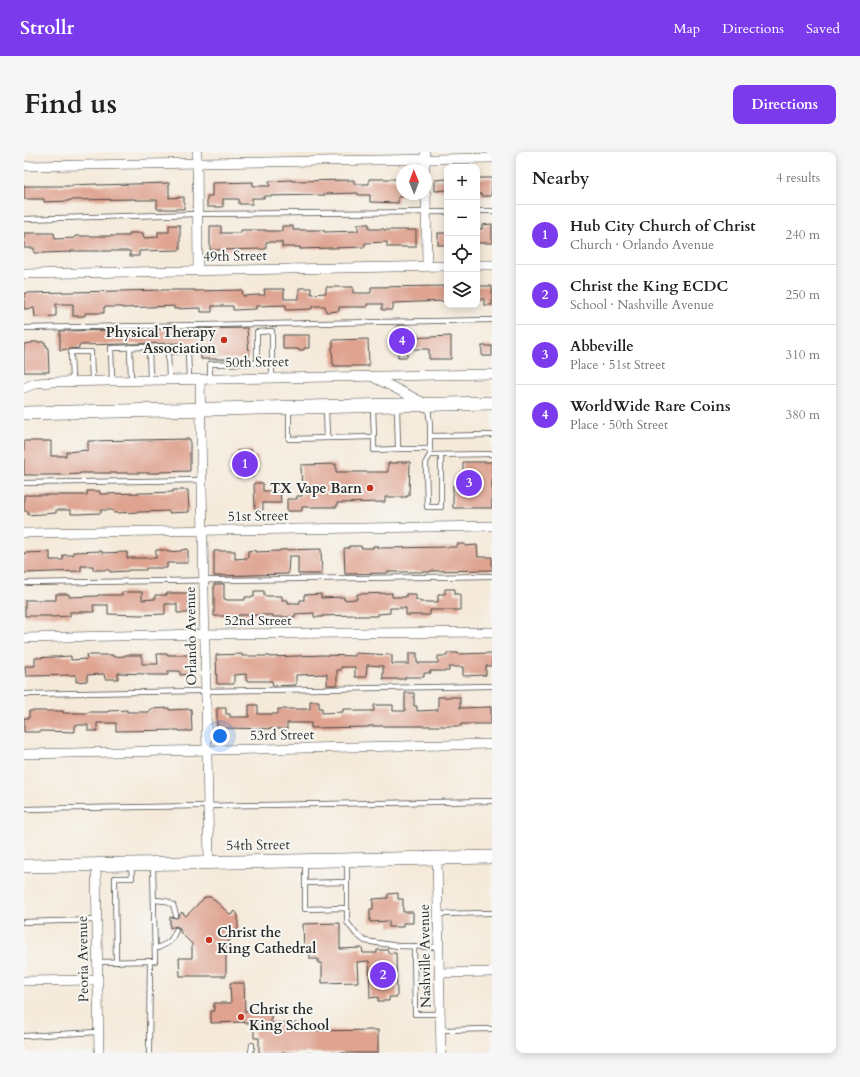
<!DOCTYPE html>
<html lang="en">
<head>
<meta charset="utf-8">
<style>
	body { margin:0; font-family:Cardo,serif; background:#f6f6f6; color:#202124 }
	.controls { position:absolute; right:12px; top:12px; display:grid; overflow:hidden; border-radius:8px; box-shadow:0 2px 10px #0003 }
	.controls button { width:36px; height:36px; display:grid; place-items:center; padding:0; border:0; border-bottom:1px solid #e0e0e0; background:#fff; color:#202124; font:20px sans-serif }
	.compass { position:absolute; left:372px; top:12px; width:36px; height:36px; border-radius:50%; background:#fff; box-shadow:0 2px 10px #0003; rotate:359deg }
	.you { position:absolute; left:196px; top:584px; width:14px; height:14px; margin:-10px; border:3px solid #fff; border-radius:50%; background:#1a73e8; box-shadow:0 0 0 6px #1a73e833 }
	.badge { display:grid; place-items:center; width:26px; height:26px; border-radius:50%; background:#7c3aed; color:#fff; font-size:13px; font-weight:700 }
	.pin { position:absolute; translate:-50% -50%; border:2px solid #fff; box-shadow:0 1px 4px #0006 }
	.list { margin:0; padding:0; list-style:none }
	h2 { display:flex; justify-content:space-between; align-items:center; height:52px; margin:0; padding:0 16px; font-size:17px }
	h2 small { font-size:13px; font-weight:400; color:#757577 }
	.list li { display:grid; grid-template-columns:26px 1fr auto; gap:12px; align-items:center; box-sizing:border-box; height:60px; padding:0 16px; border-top:1px solid #e0e0e0 }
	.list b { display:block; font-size:15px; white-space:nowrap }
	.list p { margin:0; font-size:13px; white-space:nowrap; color:#757577 }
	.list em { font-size:13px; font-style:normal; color:#757577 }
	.icon { flex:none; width:22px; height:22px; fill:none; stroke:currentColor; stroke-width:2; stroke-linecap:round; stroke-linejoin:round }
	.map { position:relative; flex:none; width:468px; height:901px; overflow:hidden; border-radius:8px }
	header { display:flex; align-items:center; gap:24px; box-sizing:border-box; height:56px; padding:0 20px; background:#7c3aed; color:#fff }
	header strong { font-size:19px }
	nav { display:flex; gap:22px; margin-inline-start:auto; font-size:14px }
	.intro { display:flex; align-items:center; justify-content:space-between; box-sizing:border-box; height:96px; padding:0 24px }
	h1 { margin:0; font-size:28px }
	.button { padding:10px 18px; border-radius:8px; background:#7c3aed; color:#fff; font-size:14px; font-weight:700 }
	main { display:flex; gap:24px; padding:0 24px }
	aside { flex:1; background:#fff; border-radius:8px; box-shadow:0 2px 10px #0003 }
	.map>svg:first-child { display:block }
	.building { fill:#dfa390 }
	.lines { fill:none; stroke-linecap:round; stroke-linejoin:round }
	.lane-casing { stroke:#494845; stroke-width:6 }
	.street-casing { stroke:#494845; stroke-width:10 }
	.secondary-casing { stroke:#494845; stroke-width:14 }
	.lane { stroke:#fff; stroke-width:4.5 }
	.street { stroke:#fff; stroke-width:9 }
	.secondary { stroke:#fff; stroke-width:13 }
	.poi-dot { fill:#c8321e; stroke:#f6f6f2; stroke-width:1.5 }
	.labels { text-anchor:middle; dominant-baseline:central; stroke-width:4; stroke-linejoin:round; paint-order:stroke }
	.street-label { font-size:14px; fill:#2b2b2b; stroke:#f6f6f2 }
	.poi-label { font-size:14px; font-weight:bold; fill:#2b2b2b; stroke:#f6f6f2; text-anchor:end }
</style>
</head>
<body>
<header>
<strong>Strollr</strong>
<nav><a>Map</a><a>Directions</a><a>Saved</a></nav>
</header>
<div class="intro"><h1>Find us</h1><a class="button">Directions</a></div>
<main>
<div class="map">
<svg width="468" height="901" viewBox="0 0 468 901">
	<rect width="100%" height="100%" fill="#f6f6f2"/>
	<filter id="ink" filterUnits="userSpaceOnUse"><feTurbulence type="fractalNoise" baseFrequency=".025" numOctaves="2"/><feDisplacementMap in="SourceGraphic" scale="8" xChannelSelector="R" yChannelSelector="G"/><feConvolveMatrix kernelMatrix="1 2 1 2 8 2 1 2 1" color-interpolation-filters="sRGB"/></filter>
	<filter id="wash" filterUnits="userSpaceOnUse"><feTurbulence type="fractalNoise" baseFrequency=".012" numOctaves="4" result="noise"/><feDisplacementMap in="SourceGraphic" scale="16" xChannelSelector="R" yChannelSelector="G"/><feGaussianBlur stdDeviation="0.9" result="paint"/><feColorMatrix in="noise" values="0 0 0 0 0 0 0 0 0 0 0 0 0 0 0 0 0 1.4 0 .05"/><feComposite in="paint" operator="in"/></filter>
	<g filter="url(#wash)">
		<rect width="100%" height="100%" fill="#f5eada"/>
		<g id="blocks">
			<!-- building -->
			<g class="building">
				<path d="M 457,26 L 468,26 L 467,44 L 458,44 L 457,42 L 453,42 L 453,27 Z"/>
				<path d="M 345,27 L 378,27 L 378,45 L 374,45 L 374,51 L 346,50 L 346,43 L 334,43 L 334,41 L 301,42 L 301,43 L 240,44 L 240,46 L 228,46 L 228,52 L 215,52 L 215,47 L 199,47 L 199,55 L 183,55 L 183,44 L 188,44 L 188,31 L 229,30 L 229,34 L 246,34 L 245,29 L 268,28 L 268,29 L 330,28 L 330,32 L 345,32 Z"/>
				<path d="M 423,27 L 423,38 L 411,39 L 411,28 Z"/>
				<path d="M 145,31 L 145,46 L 160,45 L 160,57 L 133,57 L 133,48 L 111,48 L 111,47 L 45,48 L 45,49 L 20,50 L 20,47 L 0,47 L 0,34 L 48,34 L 48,33 L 73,32 L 73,33 Z"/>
				<path d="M 334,72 L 345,72 L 345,77 L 360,77 L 360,78 L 392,78 L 392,95 L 363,95 L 363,90 L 341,91 L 341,95 L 276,97 L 276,95 L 258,95 L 258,90 L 242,90 L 242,97 L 186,98 L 186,74 L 197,74 L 197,81 L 217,81 L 217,78 L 242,78 L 242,79 L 258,79 L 258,74 L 269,74 L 269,78 L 300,78 L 300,80 L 334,79 Z"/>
				<path d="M 468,72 L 468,91 L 453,91 L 453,77 L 458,77 L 458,73 Z"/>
				<path d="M 145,73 L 156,73 L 156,98 L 115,99 L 115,104 L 106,104 L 106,99 L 47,99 L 47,100 L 20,101 L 10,101 L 10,96 L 0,96 L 0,81 L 30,81 L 31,87 L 51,86 L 51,84 L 105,84 L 105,81 L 119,81 L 120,86 L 134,85 L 134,80 L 145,80 Z"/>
				<rect x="414" y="81" width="9" height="12"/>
				<path d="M 423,134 L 423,149 L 369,151 L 369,158 L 358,158 L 358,152 L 343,152 L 343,155 L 315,155 L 315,159 L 302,160 L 301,154 L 288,154 L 288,157 L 262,158 L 262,153 L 232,154 L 232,157 L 209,158 L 209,154 L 188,154 L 188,160 L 177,160 L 177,156 L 150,157 L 150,154 L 98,156 L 98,155 L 80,155 L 80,161 L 61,161 L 61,164 L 49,164 L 49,152 L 32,152 L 32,164 L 11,165 L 10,156 L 0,157 L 0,141 L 141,138 L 171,138 L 171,139 L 218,138 L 219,144 L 234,143 L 241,143 L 240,137 L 260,137 L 260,147 L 275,147 L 275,136 L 287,136 L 287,142 L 302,141 L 302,135 L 329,135 L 329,141 L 347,141 L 347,135 Z"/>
				<path d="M 453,134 L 468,134 L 468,153 L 460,153 L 460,147 L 453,147 Z"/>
				<path d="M 373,174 L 383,174 L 383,186 L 427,184 L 427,207 L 405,207 L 405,197 L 383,197 L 383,205 L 374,205 Z"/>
				<path d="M 223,176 L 225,203 L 223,207 L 177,207 L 177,195 L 155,195 L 154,191 L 55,193 L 55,196 L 36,198 L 36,179 Z"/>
				<path d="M 259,183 L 285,183 L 285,196 L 280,196 L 280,198 L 274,198 L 274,197 L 259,197 Z"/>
				<path d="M 344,187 L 345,214 L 310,214 L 310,212 L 309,212 L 308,195 L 309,195 L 309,188 Z"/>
				<path d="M 8,190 L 21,190 L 21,193 L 23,193 L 23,196 L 24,196 L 25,220 L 0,220 L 0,192 L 8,191 Z"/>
				<rect x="458" y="194" width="10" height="10"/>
				<path d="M 166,287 L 166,319 L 136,320 L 136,321 L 56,321 L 56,322 L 36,323 L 0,323 L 0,289 L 27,289 L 27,304 L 42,304 L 42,300 L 64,298 L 64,289 Z"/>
				<path d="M 228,298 L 228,304 L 234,304 L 234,319 L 229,319 L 229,325 L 213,325 L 213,320 L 208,320 L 208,305 L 213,305 L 213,299 Z"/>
				<path d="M 374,310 L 386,310 L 385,344 L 382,344 L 383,345 L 361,345 L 361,350 L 313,351 L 313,355 L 278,355 L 278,359 L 263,359 L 263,347 L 273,347 L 273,344 L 278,344 L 277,313 L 312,312 L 312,320 L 364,320 L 364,311 L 374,311 Z"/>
				<path d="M 439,310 L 468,310 L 468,356 L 429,356 L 429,333 L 437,333 L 437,329 L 439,329 Z"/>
				<path d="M 230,331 L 239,331 L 239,339 L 256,339 L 257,351 L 239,351 L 239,358 L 231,358 Z"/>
				<path d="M 149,338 L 164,338 L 165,360 L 145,361 L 145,359 L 90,361 L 89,358 L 77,358 L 77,361 L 54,362 L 47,362 L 47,358 L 32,358 L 32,361 L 4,363 L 4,359 L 0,359 L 0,343 L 63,343 L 63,339 L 76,339 L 76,342 L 121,341 L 149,340 Z"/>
				<path d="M 433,392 L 441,392 L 441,394 L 453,393 L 454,405 L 468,405 L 468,418 L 406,419 L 406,420 L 363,420 L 363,421 L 321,422 L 320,396 L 325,396 L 325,394 L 337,394 L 337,396 L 349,396 L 349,394 L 355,394 L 354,396 L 433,395 Z"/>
				<path d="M 164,397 L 164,411 L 143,411 L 143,416 L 122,416 L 122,418 L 104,418 L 104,419 L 86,420 L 86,418 L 69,418 L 69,414 L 57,414 L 57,419 L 0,421 L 0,401 L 26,400 L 26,408 L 39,408 L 39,403 L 49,403 L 49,400 L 78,399 L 78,401 L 103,400 L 103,406 L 132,406 L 132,398 L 143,398 L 143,400 L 157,399 L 157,398 Z"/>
				<path d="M 297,397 L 298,422 L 274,422 L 274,404 L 265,404 L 264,422 L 190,424 L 190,399 L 211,399 L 211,407 L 224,406 L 224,399 L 231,398 L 231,400 L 256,399 L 256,398 Z"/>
				<path d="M 190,432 L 200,432 L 200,447 L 202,447 L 202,448 L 221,448 L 221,445 L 230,445 L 230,439 L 240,439 L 240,444 L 258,444 L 258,448 L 264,448 L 264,451 L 276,451 L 276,448 L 280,448 L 280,443 L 297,442 L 297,446 L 320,445 L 320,448 L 333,447 L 333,442 L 368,441 L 368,445 L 382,445 L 382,442 L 392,442 L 392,448 L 396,448 L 396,450 L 414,450 L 414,442 L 421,442 L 421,437 L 431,437 L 431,442 L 436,442 L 436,458 L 406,458 L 406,463 L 382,463 L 382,456 L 366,456 L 366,461 L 354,462 L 354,464 L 331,464 L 331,463 L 298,464 L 298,465 L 290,465 L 290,461 L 271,462 L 271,465 L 249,465 L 249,463 L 215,463 L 215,464 L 190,464 Z"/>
				<path d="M 98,440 L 118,440 L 118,448 L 131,447 L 131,443 L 143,443 L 143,441 L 165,441 L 165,461 L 153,461 L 153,452 L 141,452 L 141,462 L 117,463 L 84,462 L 84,453 L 69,453 L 70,460 L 46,460 L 46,464 L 27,465 L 27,464 L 1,464 L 1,448 L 32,448 L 32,442 L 45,442 L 45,445 L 74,444 L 74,443 L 98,443 Z"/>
				<path d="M 331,501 L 368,503 L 368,512 L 385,512 L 385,501 L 393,501 L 393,511 L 414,511 L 414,504 L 423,504 L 423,501 L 434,501 L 434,502 L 468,501 L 468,514 L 462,514 L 462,523 L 439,524 L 439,515 L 425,515 L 425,519 L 406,519 L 407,521 L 400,521 L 400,525 L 381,525 L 381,527 L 359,527 L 359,514 L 343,513 L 342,525 L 331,525 L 331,515 L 317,515 L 317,518 L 313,518 L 313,533 L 303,533 L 303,522 L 272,523 L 272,533 L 249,534 L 248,529 L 222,529 L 222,522 L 210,523 L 210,532 L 193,532 L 192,503 L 218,502 L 218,504 L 246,504 L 246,505 L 299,503 L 331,504 Z"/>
				<path d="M 133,502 L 144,502 L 144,503 L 167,503 L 167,522 L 156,523 L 156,519 L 144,519 L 144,523 L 124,523 L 123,522 L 94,521 L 94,527 L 81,527 L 80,522 L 63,523 L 63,529 L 52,530 L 52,523 L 2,524 L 1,514 L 11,514 L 11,506 L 47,504 L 47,508 L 63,507 L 62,503 L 89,503 L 89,505 L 101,504 L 101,503 L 118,503 L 118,512 L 134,512 Z"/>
				<path d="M 381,541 L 390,541 L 390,554 L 393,554 L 393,559 L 414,558 L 414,545 L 436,545 L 436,556 L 467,555 L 467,572 L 437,572 L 437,574 L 345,574 L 345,575 L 287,576 L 287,571 L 263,571 L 263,577 L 193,576 L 193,556 L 202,556 L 202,562 L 206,562 L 206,565 L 225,565 L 225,553 L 234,553 L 234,562 L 254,562 L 254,557 L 286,557 L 286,549 L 295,549 L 295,556 L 298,556 L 298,561 L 319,560 L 319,557 L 329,557 L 329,559 L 350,559 L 350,553 L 369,553 L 369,559 L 381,559 Z"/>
				<path d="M 145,556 L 145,558 L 167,557 L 168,579 L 155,579 L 155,578 L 92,579 L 92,571 L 73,571 L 73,579 L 64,579 L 64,573 L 51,573 L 51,580 L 17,579 L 17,580 L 0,580 L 0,566 L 5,566 L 5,559 L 39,559 L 39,561 L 64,561 L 64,560 L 84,560 L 84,559 L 103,558 L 103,560 L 126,560 L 126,557 Z"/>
				<path d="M 374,741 L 374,747 L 379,747 L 379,760 L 389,760 L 389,771 L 379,771 L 379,775 L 365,775 L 365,769 L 346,770 L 346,757 L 349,757 L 349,747 L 364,746 L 364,742 Z"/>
				<path d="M 181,745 L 187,745 L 207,763 L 211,759 L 214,763 L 214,779 L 202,792 L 202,824 L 156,824 L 155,806 L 168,806 L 168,792 L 156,780 L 156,776 L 152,774 L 146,776 L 146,765 L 153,766 L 158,760 L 162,764 Z"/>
				<path d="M 316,771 L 316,797 L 338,796 L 339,801 L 353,801 L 353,798 L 364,798 L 364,801 L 372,801 L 373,845 L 365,845 L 365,849 L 354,849 L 354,845 L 346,846 L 345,809 L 333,810 L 334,830 L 298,831 L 298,811 L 294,811 L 294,807 L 286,807 L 286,800 L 280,800 L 279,772 Z"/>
				<path d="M 206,831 L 220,831 L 221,860 L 247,860 L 247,871 L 282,871 L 282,879 L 354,878 L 354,901 L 235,901 L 235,886 L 230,886 L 230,873 L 227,873 L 227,871 L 220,871 L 220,870 L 187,871 L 187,859 L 190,859 L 190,851 L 207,851 Z"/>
			</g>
		</g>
	</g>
	<g filter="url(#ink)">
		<use href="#blocks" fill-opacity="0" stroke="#494845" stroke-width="1"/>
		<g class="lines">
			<defs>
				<g id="lane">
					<path d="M 453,59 L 468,59"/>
					<path d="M 0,67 L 174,62 L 423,60"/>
					<path d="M 0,176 L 468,168"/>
					<path d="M 106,195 L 107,228"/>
					<path d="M 145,227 L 144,200 L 164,199 L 165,227"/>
					<path d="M 186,227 L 186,212 L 233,211 L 233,180 L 248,179 L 248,226"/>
					<path d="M 88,228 L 87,196 L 125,195 L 126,228"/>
					<path d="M 48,229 L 47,200 L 67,200 L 68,229"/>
					<path d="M 404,254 L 406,273 L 406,303 L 468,302"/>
					<path d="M 302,256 L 303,286"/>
					<path d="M 265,257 L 265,287 L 350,285 L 349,255"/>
					<path d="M 406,284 L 468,283"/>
					<path d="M 350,285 L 350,298 L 374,297 L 373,255"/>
					<path d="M 374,297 L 406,297"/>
					<path d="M 406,303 L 402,310 L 403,355 L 417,355 L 417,303"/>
					<path d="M 0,331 L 178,328"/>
					<path d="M 0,431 L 468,424"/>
					<path d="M 0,542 L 468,534"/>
					<path d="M 0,657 L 468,649"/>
					<path d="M 323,708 L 323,730"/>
					<path d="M 281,731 L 281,709"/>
					<path d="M 130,748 L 142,749 L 149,753 L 152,763"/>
					<path d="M 323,756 L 281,757 L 281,731 L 323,730 L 323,770 L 332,782 L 341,789 L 374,794 L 415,795"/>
					<path d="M 414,762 L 468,761"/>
					<path d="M 0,770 L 73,768"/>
					<path d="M 390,794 L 391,862 L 416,862"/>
					<path d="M 131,797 C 143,792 147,791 152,778"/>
					<path d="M 73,810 L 131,809 L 129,712"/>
					<path d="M 92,810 L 91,726 L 108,726 L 107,713"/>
					<path d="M 417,878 L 468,877"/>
					<path d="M 0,884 L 74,880"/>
					<path d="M 125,901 L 126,809"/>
					<path d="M 227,901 L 228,893"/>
				</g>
				<g id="street">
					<path d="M 173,0 L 174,118"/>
					<path d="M 401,0 L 401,18"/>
					<path d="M 0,14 L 468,6"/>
					<path d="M 402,42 L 403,114"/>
					<path d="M 453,113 L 468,113"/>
					<path d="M 0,122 L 423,114"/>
					<path d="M 349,225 L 402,252"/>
					<path d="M 176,227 L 185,710"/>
					<path d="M 0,236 L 12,231 L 30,230 L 468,222"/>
					<path d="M 0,381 L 468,374"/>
					<path d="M 0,486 L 181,482 L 468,480"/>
					<path d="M 0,602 L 468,592"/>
					<path d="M 413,706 L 417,901"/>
					<path d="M 72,712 L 75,901"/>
					<path d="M 415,821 L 468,820"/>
					<path d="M 0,829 L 74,828"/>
				</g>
				<g id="secondary">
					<path d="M 0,261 L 468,251"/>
					<path d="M 0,714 L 468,705"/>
				</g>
			</defs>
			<!-- lane casing -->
			<use href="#lane" class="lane-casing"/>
			<!-- street casing -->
			<use href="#street" class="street-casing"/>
			<!-- secondary casing -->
			<use href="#secondary" class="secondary-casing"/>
			<!-- lane -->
			<use href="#lane" class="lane"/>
			<!-- street -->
			<use href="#street" class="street"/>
			<!-- secondary -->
			<use href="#secondary" class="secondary"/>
		</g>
	</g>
	<!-- markers -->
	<g class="poi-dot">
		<circle cx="200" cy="188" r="4"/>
		<circle cx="346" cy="336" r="4"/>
		<circle cx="185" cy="788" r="4"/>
		<circle cx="217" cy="865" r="4"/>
	</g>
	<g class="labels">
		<!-- street labels -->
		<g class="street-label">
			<text transform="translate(211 104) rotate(-1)">49th Street</text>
			<text transform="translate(233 210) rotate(-1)">50th Street</text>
			<text transform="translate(234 364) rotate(-1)">51st Street</text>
			<text x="234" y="468">52nd Street</text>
			<text transform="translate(167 484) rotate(-91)">Orlando Avenue</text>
			<text transform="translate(258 583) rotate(-1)">53rd Street</text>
			<text transform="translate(234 693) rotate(-1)">54th Street</text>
			<text transform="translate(401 804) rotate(-91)">Nashville Avenue</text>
			<text transform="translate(59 807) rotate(-91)">Peoria Avenue</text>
		</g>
		<!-- poi labels -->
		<g class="poi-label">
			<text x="192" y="180">Physical Therapy<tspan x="192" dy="16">Association</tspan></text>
			<text x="338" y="336">TX Vape Barn</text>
			<text x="193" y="780" text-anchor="start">Christ the<tspan x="193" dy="16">King Cathedral</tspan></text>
			<text x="225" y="857" text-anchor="start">Christ the<tspan x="225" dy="16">King School</tspan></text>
		</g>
	</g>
</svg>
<div class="controls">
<button>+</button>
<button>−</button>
<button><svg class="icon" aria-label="locate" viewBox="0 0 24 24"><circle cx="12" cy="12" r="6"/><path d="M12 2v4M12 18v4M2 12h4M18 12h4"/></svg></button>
<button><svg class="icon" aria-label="layers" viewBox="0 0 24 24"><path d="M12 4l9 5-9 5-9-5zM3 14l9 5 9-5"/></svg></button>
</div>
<svg class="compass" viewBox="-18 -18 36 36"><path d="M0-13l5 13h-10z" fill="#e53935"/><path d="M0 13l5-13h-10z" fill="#757577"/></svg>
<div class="you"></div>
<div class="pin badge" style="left:221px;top:312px">1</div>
<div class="pin badge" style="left:359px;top:823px">2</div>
<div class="pin badge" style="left:445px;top:331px">3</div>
<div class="pin badge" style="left:378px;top:189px">4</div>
</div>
<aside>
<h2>Nearby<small>4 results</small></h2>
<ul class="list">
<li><span class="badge">1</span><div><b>Hub City Church of Christ</b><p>Church · Orlando Avenue</p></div><em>240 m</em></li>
<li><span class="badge">2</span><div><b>Christ the King ECDC</b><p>School · Nashville Avenue</p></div><em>250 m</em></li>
<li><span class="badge">3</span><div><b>Abbeville</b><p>Place · 51st Street</p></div><em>310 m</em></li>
<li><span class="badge">4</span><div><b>WorldWide Rare Coins</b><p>Place · 50th Street</p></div><em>380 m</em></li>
</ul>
</aside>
</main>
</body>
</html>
